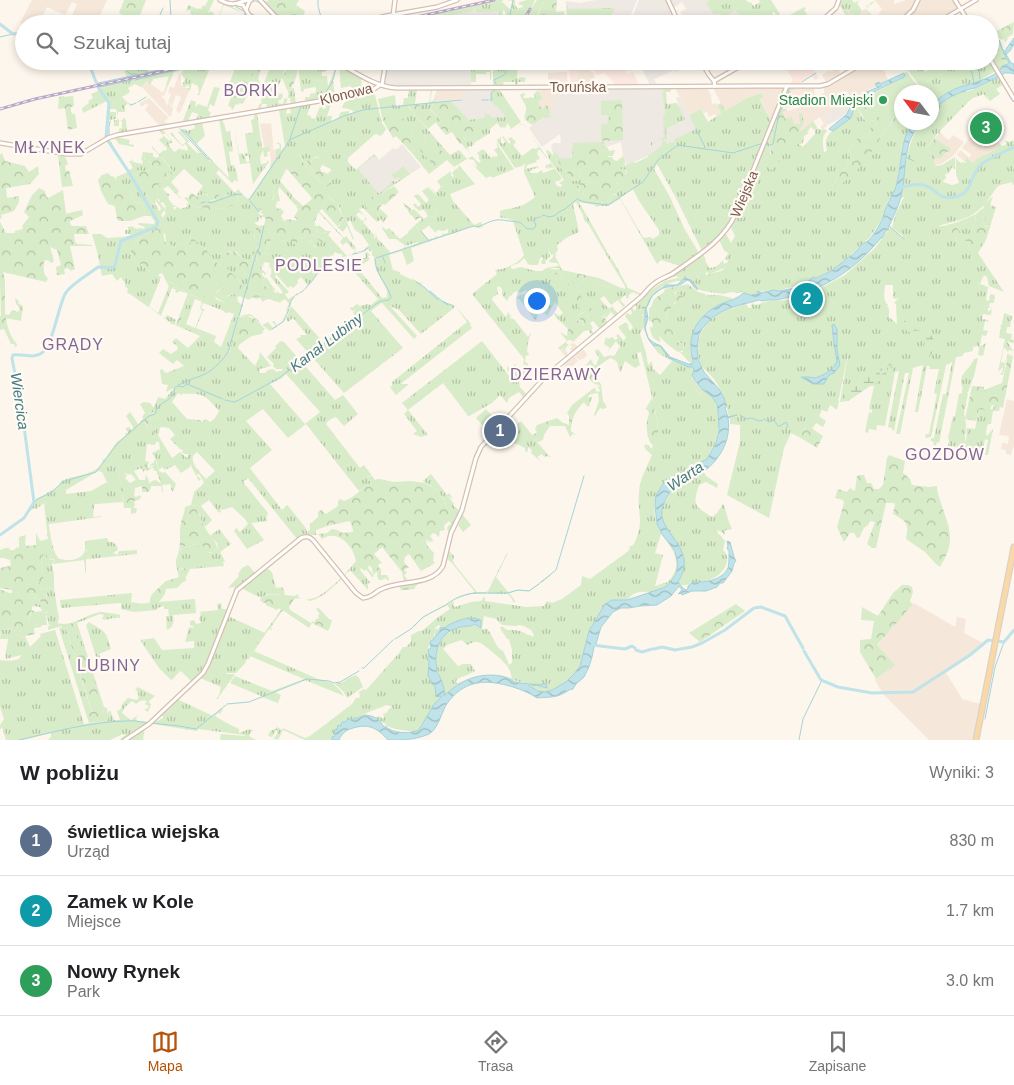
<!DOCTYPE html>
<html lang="pl">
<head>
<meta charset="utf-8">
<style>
	body { margin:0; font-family:Helvetica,sans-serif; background:#f6f6f6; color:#202124 }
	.compass { position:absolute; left:894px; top:85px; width:45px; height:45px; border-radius:50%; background:#fff; box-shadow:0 2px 8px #0003; rotate:302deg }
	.you { position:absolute; left:536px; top:300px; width:18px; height:18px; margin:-12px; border:4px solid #fff; border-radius:50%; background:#1a73e8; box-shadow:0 0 0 8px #1a73e833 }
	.badge { display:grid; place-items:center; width:32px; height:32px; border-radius:50%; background:#b45309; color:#fff; font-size:16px; font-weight:700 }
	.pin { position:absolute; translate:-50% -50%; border:2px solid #fff; box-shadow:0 1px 5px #0006 }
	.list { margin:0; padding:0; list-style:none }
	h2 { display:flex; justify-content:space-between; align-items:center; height:65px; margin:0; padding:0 20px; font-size:21px }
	h2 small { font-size:16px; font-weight:400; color:#757577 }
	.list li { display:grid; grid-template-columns:32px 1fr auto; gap:15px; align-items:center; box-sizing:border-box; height:70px; padding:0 20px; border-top:1px solid #e0e0e0 }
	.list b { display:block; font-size:19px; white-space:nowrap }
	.list p { margin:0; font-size:16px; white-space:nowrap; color:#757577 }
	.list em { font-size:16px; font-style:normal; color:#757577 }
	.icon { flex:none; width:28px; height:28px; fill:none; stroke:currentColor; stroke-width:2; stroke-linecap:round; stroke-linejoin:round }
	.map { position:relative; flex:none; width:1014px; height:740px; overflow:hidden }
	.search { position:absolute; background:#fff; box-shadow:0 2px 8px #0003; left:15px; right:15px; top:15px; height:55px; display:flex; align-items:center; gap:12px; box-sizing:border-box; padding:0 18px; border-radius:28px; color:#757577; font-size:19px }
	.sheet { height:275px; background:#fff }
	nav { display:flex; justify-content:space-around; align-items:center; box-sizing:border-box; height:70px; border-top:1px solid #e0e0e0; background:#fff; font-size:14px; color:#757577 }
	nav a { display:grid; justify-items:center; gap:2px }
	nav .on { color:#b45309 }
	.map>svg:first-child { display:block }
	.residential { fill:#f5e8da }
	.commercial { fill:#fde8e0 }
	.industrial { fill:#efe9e4 }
	.grass { fill:url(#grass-tufts); fill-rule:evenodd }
	.forest { fill:url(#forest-crowns) }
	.wetland { fill:url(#wetland-marsh) }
	.pitch { fill:#d8ecc9 }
	.water { fill:url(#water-waves); stroke:#a5d3da }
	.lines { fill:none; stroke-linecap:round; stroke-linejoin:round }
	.stream { stroke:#a5d3da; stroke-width:1 }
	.river { stroke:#bfe3e8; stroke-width:3 }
	.secondary-casing { stroke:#d6c0b0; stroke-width:5.5 }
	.primary-casing { stroke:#dad1cd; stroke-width:7 }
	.secondary { stroke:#fff; stroke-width:3 }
	.primary { stroke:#fbd9a5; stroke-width:4.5 }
	.rail-casing { stroke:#b9a8c9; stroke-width:3 }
	.rail { stroke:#fffaf3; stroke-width:1; stroke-dasharray:4; stroke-linecap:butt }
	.leisure-dot { fill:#2e9e5b; stroke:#fffaf3; stroke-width:2 }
	.labels { text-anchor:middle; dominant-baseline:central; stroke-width:4.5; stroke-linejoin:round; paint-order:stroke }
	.street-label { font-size:14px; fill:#7a5c4d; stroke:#fffaf3 }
	.leisure-label { font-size:14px; fill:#27864d; stroke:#fffaf3; text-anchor:end }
	.water-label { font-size:15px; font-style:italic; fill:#437c86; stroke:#fffaf3 }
	.quarter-label { font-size:16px; letter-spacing:1px; fill:#846695; stroke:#fffaf3 }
</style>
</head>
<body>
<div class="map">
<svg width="1014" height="740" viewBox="0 0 1014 740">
	<defs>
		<pattern id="grass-tufts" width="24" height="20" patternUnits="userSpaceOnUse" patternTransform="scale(1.25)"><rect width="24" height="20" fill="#d8ecc9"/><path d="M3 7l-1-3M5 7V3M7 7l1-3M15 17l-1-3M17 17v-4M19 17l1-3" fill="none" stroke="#b4c2a5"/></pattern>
		<pattern id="forest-crowns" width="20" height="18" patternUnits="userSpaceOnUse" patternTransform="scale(1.25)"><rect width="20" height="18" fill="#d8ecc9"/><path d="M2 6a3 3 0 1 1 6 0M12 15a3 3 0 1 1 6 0" fill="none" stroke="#b4c2a5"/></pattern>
		<pattern id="wetland-marsh" width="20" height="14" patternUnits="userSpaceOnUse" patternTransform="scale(1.25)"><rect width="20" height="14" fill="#d8ecc9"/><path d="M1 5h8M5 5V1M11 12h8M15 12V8" fill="none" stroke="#b4c2a5"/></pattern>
		<pattern id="water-waves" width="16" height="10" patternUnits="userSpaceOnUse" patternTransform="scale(1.25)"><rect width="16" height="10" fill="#bfe3e8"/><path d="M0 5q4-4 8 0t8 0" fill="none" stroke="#a0bbbe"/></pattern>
	</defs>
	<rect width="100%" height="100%" fill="#fdf6ec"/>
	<!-- residential -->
	<g class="residential">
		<path d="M 32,0 L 107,0 L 96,24 L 86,24 L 71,18 L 77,4 L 72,2 L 65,15 L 47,7 L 39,24 L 24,24 L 24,25 L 20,23 Z"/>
		<path d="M 843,0 L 852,0 L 861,15 L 860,12 L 865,9 L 873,18 L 876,18 L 882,9 L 875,0 L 894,0 L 894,4 L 904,1 L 905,0 L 916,0 L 910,11 L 896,24 L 867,24 L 864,18 L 854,24 L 851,24 L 839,4 L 840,1 Z"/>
		<path d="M 920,0 L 953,0 L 958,9 L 932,24 L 900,24 L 913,13 L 918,5 Z"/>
		<path d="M 829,61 L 850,61 L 853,67 L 844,72 L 838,62 L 835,64 L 841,74 L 826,82 L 822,75 L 828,71 L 834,72 L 831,68 L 833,66 Z"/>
		<path d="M 872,61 L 895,61 L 883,68 L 888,80 L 877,87 L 875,84 L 875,87 L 870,89 L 868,88 L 869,90 L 861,94 L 847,98 L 846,96 L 848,95 L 847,91 L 841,94 L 845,104 L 843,108 L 841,109 L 840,105 L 834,108 L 830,113 L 823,116 L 827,126 L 822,130 L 821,126 L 824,124 L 820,117 L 811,123 L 803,132 L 800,129 L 801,125 L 800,115 L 800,124 L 794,124 L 785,119 L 783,112 L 809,105 L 807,95 L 803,96 L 801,88 L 814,88 L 815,97 L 824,93 L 824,88 Z"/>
		<path d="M 578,70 L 589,70 L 594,73 L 595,85 L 571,86 L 570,80 L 571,80 Z"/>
		<path d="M 567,72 L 568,86 L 548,86 L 548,73 Z"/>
		<path d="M 179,74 L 181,75 L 181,85 L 189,91 L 180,113 L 179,113 L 176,110 L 181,97 L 176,95 L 172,106 L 168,102 L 171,94 L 168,93 L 170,86 L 174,88 L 175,85 Z"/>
		<path d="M 147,81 L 163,93 L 166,85 L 168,86 L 164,96 L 162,95 L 162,97 L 165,100 L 167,106 L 168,103 L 173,108 L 171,116 L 169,116 L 141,86 Z"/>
		<path d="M 675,88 L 707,88 L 711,95 L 712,104 L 716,103 L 721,113 L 716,116 L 715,114 L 709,117 L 707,112 L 704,113 L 701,109 L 689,115 Z"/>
		<path d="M 713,88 L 786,88 L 772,124 L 760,98 L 761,93 L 747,98 L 725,111 Z"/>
		<path d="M 437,89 L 462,89 L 461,99 L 434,102 Z"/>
		<path d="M 538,89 L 569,89 L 553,100 L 553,111 L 551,113 L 547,106 L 542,109 L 538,102 L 543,98 Z"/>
		<path d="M 148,98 L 149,98 L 169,118 L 164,121 L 169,125 L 162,126 L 158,124 L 145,110 L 148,105 L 146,103 L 142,107 L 140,104 L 140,103 Z"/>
		<path d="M 265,123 L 265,124 L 271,123 L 273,142 L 273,150 L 276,150 L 277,157 L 271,163 L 269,146 L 264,147 L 260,124 Z"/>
		<path d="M 976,129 L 988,137 L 982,147 L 983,148 L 990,138 L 999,143 L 998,146 L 999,148 L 988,153 L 973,163 L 967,158 L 964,161 L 957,155 L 960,150 L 970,158 L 971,154 L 962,148 Z"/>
		<path d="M 939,133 L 949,140 L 953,135 L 964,142 L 953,156 L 941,164 L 935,165 L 932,162 L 936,158 L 941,158 L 951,149 L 935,138 Z"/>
		<path d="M 572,343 L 573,344 L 574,343 L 578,347 L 580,345 L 587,354 L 585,358 L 579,360 L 573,354 L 578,361 L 568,370 L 561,361 L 566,357 L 560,350 L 563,348 L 568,355 L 572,352 L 570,349 L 572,347 L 570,344 Z"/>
		<path d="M 1007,399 L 1014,401 L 1014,445 L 1011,455 L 1006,454 L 1006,450 L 1001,449 L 1002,443 L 1008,444 L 1009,436 L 999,435 Z"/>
		<path d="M 914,603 L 955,627 L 957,617 L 966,619 L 964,633 L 985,644 L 971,656 L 946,673 L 963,700 L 966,699 L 966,700 L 981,704 L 974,740 L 929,740 L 883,694 L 875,680 L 894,665 L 877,646 L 892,629 L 896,622 Z"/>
	</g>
	<!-- commercial -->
	<g class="commercial">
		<path d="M 568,61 L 621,61 L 627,74 L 633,72 L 639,85 L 614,85 L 613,82 L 605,73 L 596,75 L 595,71 L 590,69 L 589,70 L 578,70 L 578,80 L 570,80 Z"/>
		<path d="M 790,61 L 808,61 L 819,78 L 815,80 L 811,75 L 799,84 L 789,85 L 793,80 L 784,65 Z"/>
		<path d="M 790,88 L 801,88 L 805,105 L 782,109 L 788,96 Z"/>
	</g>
	<!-- industrial -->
	<g class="industrial">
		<path d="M 596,0 L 637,0 L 627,24 L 606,24 L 612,11 L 566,12 L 566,1 L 580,3 Z"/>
		<path d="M 639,0 L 666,0 L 675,18 L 667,22 L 667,24 L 630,24 Z"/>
		<path d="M 671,0 L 721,0 L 724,19 L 735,10 L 746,24 L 691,24 L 692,22 L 689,17 L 685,19 L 680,12 L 686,9 L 682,2 L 673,8 Z"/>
		<path d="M 498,2 L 497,24 L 394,24 Z"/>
		<path d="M 387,61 L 486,61 L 486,74 L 476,74 L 476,82 L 471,82 L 471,86 L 389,86 L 383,84 Z"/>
		<path d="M 638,61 L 687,61 L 689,65 L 675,72 L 674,70 L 657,78 L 654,79 L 657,85 L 650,85 Z"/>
		<path d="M 663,88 L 663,97 L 666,98 L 666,129 L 684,120 L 685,118 L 678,106 L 679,105 L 676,98 L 679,97 L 697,129 L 674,139 L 676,143 L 668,143 L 667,141 L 650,155 L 627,165 L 623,156 L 621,142 L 573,158 L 554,158 L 551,146 L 554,143 L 561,143 L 560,134 L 542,147 L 529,128 L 553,111 L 553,100 L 569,89 Z"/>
		<path d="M 462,89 L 495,89 L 508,119 L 468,120 L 451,101 L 461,100 Z"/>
		<path d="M 846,97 L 847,98 L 850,97 L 853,100 L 849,105 L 848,112 L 839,119 L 827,125 L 823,116 L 830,113 L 833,108 L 838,105 L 840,105 L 842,108 L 843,108 L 842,105 L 845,104 L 843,98 Z"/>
		<path d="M 402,144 L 421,167 L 378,195 L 356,170 L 374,154 L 379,160 L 393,148 L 395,149 L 397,149 Z"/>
	</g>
	<!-- grass -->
	<g class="grass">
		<path d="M 208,0 L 214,0 L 208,13 L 209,13 L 210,11 L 214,13 L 211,20 L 216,22 L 224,3 L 226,5 L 233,5 L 233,8 L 235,8 L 243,13 L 238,11 L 236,16 L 238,11 L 224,5 L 216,24 L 211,24 L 211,23 L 210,24 L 192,24 L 196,14 L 192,16 L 190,13 L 191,10 L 186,11 L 188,5 L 198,9 L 199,8 L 201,9 L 203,5 L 205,6 Z"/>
		<path d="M 496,0 L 503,0 L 502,2 L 511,10 L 513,1 L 507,0 L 515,0 L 515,5 L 518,9 L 524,6 L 518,4 L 520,2 L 527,0 L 535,0 L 531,9 L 537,0 L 545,0 C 540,7 535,17 538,24 L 536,24 L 536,20 L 532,23 L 523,24 L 527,17 L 528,20 L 529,11 L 522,24 L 504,24 L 506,17 L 507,19 L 508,17 L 506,16 L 505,11 L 503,10 L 502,19 L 504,21 L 503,24 L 498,24 L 498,11 L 479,12 L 476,11 L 475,8 L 472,11 L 465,13 L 464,11 L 462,11 L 463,13 L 446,16 L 428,21 L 427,20 L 425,21 L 423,24 L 392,24 L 393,22 Z"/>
		<path d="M 710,0 L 746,0 L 749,3 L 751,2 L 753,6 L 760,2 L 759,0 L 771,0 L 780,14 L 777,16 L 774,12 L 772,13 L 774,17 L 772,19 L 770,16 L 766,18 L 766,23 L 769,23 L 770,21 L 771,24 L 754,24 L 749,17 L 748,19 L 745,17 L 746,19 L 743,20 L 735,10 L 724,19 L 719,13 L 714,15 L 706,3 Z"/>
		<path d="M 843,0 L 852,0 L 854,3 L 860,0 L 857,3 L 862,11 L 867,8 L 866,5 L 867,5 L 867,7 L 870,5 L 869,4 L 876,0 L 866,9 L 874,17 L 876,18 L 874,20 L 878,24 L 880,21 L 878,19 L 879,17 L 885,24 L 875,24 L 872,20 L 873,23 L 868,24 L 873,18 L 865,9 L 861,12 L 859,16 L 856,18 L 855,15 L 853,13 L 851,15 L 850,12 L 846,9 L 846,10 L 852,20 L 850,22 L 839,4 L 840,1 L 841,2 Z"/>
		<path d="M 567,5 L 568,5 L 568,9 L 613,8 L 615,9 L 608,22 L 607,21 L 606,24 L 566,24 Z"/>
		<path d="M 804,7 L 806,9 L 804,10 L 814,24 L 788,24 L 785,18 Z"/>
		<path d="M 117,61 L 123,61 L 121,65 L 123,67 L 126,62 L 129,63 L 130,61 L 153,61 L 148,71 L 156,70 L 160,61 L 159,65 L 164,65 L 165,67 L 174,64 L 186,63 L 187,61 L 205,61 L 125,79 L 124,77 L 127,76 L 124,71 L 126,71 L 126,70 L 124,69 Z"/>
		<path d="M 213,61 L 219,61 L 212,63 L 199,95 L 198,95 L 199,92 L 198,86 L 192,83 L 190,91 L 186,89 L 186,88 L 189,88 L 189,86 L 187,85 L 186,87 L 185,86 L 185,88 L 182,86 L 185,79 L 181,74 L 183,70 L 174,72 L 168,86 L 166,85 L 169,76 L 153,79 L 150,85 L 147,81 L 141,87 L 135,84 L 128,88 L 130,92 L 122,97 L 127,102 L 133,105 L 136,103 L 131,106 L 127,103 L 125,106 L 125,112 L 118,112 L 117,117 L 119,120 L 123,120 L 122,119 L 125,118 L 125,120 L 130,120 L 126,120 L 127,132 L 114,134 L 119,133 L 119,129 L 122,128 L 122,121 L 119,120 L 119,126 L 114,126 L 114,120 L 118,120 L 117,118 L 117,111 L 116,111 L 116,109 L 110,109 L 110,112 L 116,112 L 116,119 L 108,120 L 108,136 L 105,138 L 108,104 L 107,101 L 83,113 L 82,108 L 89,103 L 88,101 L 93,98 L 91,94 L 98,91 L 97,87 Z"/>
		<path d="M 230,61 L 242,61 L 241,62 L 246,61 L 264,61 L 258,78 L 262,87 L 273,61 L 289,61 L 283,73 L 285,74 L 284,77 L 290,91 L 292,88 L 294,88 L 296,104 L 291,104 L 290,98 L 288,98 L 289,94 L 282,78 L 276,91 L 279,93 L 278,95 L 282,93 L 283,96 L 281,100 L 279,100 L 278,103 L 283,104 L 284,100 L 284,97 L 285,99 L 288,98 L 285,106 L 266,109 L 267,104 L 262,104 L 261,110 L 257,110 L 260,103 L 261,104 L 262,102 L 261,101 L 262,98 L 259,97 L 261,90 L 257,82 L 250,97 L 246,96 L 254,77 L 240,66 L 231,89 L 231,91 L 233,92 L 232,94 L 226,91 L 236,67 L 229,65 Z"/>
		<path d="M 295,61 L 326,61 L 327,71 L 322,72 L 322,76 L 327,76 L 328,86 L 335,69 L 333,63 L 332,64 L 329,61 L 334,61 L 377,84 L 377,86 L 361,77 L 362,92 L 353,95 L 351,86 L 341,88 L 339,65 L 335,63 L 336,69 L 333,80 L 335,97 L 305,102 L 305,95 L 305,97 L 310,97 L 310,94 L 315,93 L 316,92 L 316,87 L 304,89 L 304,91 L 301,92 L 298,65 Z"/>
		<path d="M 471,61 L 486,61 L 486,67 L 489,67 L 491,61 L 491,80 L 490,80 L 490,72 L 486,72 L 486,74 L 476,74 L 476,82 L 471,82 Z"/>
		<path d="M 493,61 L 518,61 L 517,79 L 521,77 L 526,78 L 525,82 L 518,82 L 518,87 L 517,83 L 517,86 L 515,86 L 515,82 L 503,82 L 504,86 L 493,86 Z"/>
		<path d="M 914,61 L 917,61 L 925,72 L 941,61 L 968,61 L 972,68 L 983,61 L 990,61 L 996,71 L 977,82 L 954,89 L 932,103 L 932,92 L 919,92 L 917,89 L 920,87 L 920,85 L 918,84 L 907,69 L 911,66 L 917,66 Z"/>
		<path d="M 906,71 L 918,86 L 916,87 L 916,89 L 900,81 L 894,84 L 887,117 L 866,99 C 861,101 861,104 858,109 L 861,116 L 866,121 L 869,118 L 871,121 L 874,120 L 877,124 L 874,126 L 871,125 L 869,136 C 860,138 857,138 852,147 L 849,146 L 850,157 L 852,158 L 855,162 L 851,161 L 849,163 L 846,162 L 846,164 L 847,167 C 840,172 834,180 835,188 L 847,179 L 869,155 L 897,114 L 896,113 L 901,108 L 902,122 L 913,123 L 909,127 L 902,146 L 898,178 L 895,190 L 893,192 L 885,208 L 884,214 L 879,224 L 869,238 L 836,268 L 817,277 L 813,278 L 805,284 L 779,290 L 762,291 L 760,293 L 759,290 L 758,294 C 752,296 747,294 742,292 L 737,293 L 731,292 L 724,294 L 703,291 L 696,288 L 692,281 L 700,277 L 696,276 L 705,273 L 706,275 L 709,274 L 709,275 L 712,275 L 712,273 L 718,272 L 723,270 L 724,268 L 731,268 L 730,265 L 727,266 L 682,277 L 677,277 L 677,276 C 665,279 655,284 647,293 L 648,294 L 645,303 L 642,304 L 641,309 L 644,313 L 642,315 L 644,318 L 646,317 L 645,330 L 649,340 L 653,345 L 660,346 L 670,358 L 683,364 L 693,367 L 694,371 L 692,375 L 695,380 L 691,378 C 691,396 715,395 712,419 L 718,419 C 719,434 718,440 710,452 C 709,454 709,457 707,459 C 705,461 686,470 683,472 C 674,476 664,480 659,490 C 652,502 653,522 662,534 C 671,548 686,560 673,578 C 669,585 660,591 651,592 C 646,592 641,591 636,593 C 632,594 630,597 627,600 L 614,600 L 605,604 L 589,631 L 580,666 L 569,680 L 560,686 L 549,692 L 539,691 L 529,686 L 530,684 C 520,683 512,679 503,677 C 476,671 463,681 444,696 C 446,689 440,676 436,670 L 437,668 C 434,655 438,644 446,633 L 448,633 C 454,628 464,625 473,626 L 475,624 L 479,627 L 481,620 C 468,615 454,621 444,628 L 439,625 L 435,628 L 436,630 L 437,628 L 440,630 L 438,633 L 434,634 L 434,639 L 432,639 L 428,648 L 430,649 L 428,650 L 429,656 L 427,660 L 429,662 L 428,676 L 431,680 L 432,680 L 432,676 L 434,679 L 430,682 L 435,686 L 437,697 L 442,695 L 434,704 L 429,714 L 418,731 L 416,732 C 405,730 395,730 385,725 L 386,724 L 377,720 L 376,717 L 379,716 L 382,718 L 384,718 L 383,714 L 386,713 L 390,708 L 393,707 L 387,705 C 382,707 376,709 371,711 C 363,714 357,720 348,719 L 345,722 L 342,722 L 341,725 L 341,726 L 338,726 L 337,731 L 334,730 L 335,736 L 333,736 L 332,740 L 305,740 L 283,730 L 278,740 L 276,739 L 273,739 L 277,734 L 277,730 L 276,730 L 272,737 L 268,736 L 270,731 L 275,729 L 277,727 L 282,730 L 283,728 L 305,738 L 310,736 L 352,704 L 356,698 L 359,698 L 360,696 L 359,692 L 364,689 L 365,690 L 367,689 L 399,653 L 403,647 L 406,647 L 411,642 L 411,635 L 419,631 L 422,631 L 438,617 L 450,609 L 447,605 C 435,610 422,617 414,627 L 413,626 C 424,615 435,610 448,603 L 449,604 L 452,601 L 454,602 L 453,605 L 455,607 L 471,602 L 481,601 L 484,597 L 485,598 L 485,601 L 526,607 L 544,606 L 547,601 L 552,603 L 562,599 L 581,585 L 582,576 L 590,579 L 627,552 L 630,549 L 629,546 L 632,546 L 634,544 C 645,521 637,515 639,493 C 639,480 647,467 652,455 L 646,450 L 644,446 L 646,444 L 654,450 L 658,426 L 655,409 L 651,412 L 651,410 L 648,408 L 653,401 L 641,352 L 637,353 L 640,365 L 635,368 L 625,361 L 620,373 L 617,362 L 611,357 L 612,356 L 615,355 L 620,346 L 616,341 L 607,353 L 610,348 L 604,344 L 606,337 L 608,339 L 612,337 L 615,340 L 618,338 L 616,336 L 618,334 L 624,341 L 626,337 L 618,327 L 626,322 L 629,326 L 628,327 L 630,331 L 633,327 L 625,316 L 627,313 L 631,315 L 632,312 L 629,308 L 631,307 L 635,311 L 637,307 L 634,304 C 644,294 654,282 668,278 L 703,254 L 706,260 L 705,261 L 710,268 L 717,266 L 723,260 L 724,264 L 728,262 L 728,261 L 724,259 L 726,258 L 728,253 L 726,251 L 725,252 L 719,240 L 716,242 L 725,232 L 731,243 L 735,236 L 730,226 L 785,94 L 787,93 L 788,87 L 794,88 L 795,90 L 791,90 L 791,99 L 787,100 L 779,113 L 772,134 L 769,137 C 770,148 770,158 772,169 L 777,163 L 780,161 C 781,155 789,145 794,141 L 803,147 L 815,134 L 815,130 L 818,128 L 821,130 L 825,129 L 827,131 C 821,137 823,144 824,152 L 825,152 L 827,150 C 821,133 839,127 851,118 L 854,107 L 857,106 L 862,100 L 904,77 ZM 643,328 L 644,328 L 648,339 L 658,353 L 672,361 L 660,375 L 653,369 L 652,361 L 648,365 L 646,353 L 640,334 ZM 661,534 C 674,550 684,564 668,582 L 655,586 L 663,555 L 655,553 ZM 484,616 L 496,619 L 502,625 L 516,626 L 519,625 L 524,626 L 531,630 L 534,635 L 533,637 L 530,635 L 528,635 C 521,630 515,630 507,630 L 503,627 L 500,627 C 502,633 504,633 507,639 L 509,639 L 512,650 L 512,663 L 508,665 L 508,662 L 503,651 C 495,648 494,636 487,629 L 482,629 ZM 461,640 L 463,641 L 467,645 C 471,644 474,641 478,642 C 483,643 505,662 507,666 C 510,670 511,674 512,678 C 508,678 505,676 501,675 C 485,673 470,677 457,684 L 456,682 L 457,679 L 474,672 L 475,671 L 471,664 L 463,664 L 458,666 L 443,649 L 447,645 Z"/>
		<path d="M 998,77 L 1000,78 L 1004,84 L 996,89 L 1000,94 L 990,101 L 986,96 L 987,100 L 984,94 L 973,98 L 968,102 L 939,132 L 945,136 L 938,133 L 926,149 L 936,158 L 933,162 L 934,164 L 936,163 L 935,166 L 942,165 L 955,157 L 955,169 L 952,167 L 949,173 L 945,174 L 946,178 L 944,180 L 943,182 L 952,185 L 959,183 L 956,174 L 956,157 L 957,160 L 961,163 L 962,162 L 965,163 L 966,162 L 964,161 L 967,158 L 973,163 L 977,159 L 998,148 L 998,146 L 999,143 L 1002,146 L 1007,144 L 1004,140 L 1010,142 L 1013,140 L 1013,141 L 1014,141 L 1014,185 L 1012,184 L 1013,182 L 1000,185 L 997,187 L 986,203 L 993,196 L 990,205 L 996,207 L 986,240 L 978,253 L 1004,292 L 989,286 L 987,277 L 984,275 L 981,281 L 981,283 L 978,283 L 988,287 L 986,300 L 989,301 L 990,294 L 995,295 L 994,303 L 990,303 L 989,307 L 993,307 L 988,308 L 988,312 L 992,309 L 991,315 L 983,314 L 982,319 L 988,320 L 989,322 L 985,321 L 983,330 L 988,331 L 986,336 L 982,335 L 980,345 L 980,347 L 986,343 L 983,356 L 978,355 L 979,348 L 978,346 L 973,347 L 973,351 L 964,353 L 962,356 L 956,357 L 939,443 L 937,442 L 936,446 L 933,445 L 934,442 L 931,441 L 931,438 L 934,438 L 943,394 L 946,394 L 952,362 L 950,363 L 949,364 L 946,365 L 931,437 L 925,438 L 926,434 L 929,434 L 937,394 L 934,393 L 939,369 L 929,369 L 930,366 L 927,366 L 918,412 L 915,412 L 923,365 L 913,368 L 900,434 L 896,434 L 909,373 L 905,373 L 894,431 L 892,430 L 892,428 L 888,427 L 899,371 L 895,372 L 885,426 L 877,425 L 876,430 L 869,429 L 868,433 L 865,432 L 869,412 L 872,413 L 872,410 L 869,409 L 874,386 L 870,386 L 848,401 L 840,402 L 849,349 L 839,398 L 838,399 L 839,401 L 837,410 L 830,405 L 827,412 L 822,410 L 819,416 L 826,421 L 823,427 L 816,423 L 812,429 L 806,426 L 799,437 L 791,433 L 784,448 L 769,518 L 727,495 L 740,442 L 740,425 L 730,424 L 730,418 L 736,416 L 729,417 C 726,403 722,389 713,378 C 710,374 705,371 702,366 C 693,351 699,327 714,317 C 724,310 734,308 746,304 L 749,308 L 752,308 L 751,306 L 752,303 L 756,305 L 768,301 L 789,300 L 790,298 L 798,297 L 800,294 L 819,289 L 845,275 L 875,248 L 890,228 L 897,232 L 904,240 L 902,235 L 892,228 L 896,213 L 904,197 L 901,198 C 905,173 905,145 921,123 L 932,122 L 932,111 L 939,104 L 951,97 L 957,94 L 972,90 ZM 984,205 L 982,216 L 985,218 L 983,225 L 988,226 L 982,242 L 970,249 L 967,241 L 963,241 L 958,243 L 949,227 L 938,226 C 956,220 969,221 984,205 ZM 885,285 L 893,285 L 893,298 L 896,299 L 899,298 L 894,303 L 896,304 C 896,306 897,322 897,324 L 889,317 L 889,309 L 887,306 L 888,305 C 882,299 885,293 885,285 Z"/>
		<path d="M 214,87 L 220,88 L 214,106 L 210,104 L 208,111 L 211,112 L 209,118 L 196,120 L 198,114 L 192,112 L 189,119 L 190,122 L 182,123 L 191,100 L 196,102 L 195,106 L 197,106 L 198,104 L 207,107 Z"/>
		<path d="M 664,87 L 669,87 L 671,90 L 670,92 L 666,92 L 667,104 L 677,103 L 685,118 L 684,120 L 666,129 L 667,139 L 664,139 L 664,141 L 667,141 L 667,144 L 669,142 L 675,143 L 674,139 L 696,129 L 689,115 L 701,109 L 708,122 L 721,113 L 717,105 L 721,103 L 725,111 L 747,98 L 761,93 L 763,97 L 760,99 L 772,124 L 736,213 L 725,231 L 720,237 L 701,253 L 671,274 L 653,284 L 643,293 C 650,285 657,279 667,276 L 680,266 L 661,260 L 657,264 L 620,199 L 608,206 L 599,206 L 596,207 L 595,205 L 579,202 L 609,255 L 615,264 L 628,288 L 642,294 L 642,296 L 632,292 L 629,295 L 628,299 L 626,298 L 626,296 L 625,295 L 620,300 L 625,305 L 623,307 L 618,300 L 611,305 L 604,296 L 600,299 L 609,309 L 612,306 L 618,314 L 615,317 L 609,309 L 604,315 L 606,317 L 600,316 L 599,316 L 601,317 L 599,318 C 596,317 587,317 586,316 L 586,311 L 580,314 L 578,316 L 584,326 L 583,326 L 577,320 L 574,325 L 570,324 L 569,330 L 554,315 L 555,313 L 559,316 L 563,313 L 555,302 L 547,316 L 538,305 L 537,313 L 538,315 L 536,321 L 519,299 L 516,298 L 520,295 L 525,294 L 527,291 L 526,290 L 520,293 L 517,291 L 513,293 L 512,295 L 509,297 L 507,301 L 502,295 L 502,289 L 499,286 L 497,287 L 498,294 L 493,297 L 492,300 L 506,317 L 508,312 L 511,316 L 510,318 L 514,319 L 528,337 L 531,332 L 528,343 L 527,352 L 529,354 L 528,356 L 526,355 L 525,361 L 528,364 L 527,367 L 525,364 L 523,366 L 524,359 L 472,294 L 497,274 L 495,270 C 505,269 518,264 524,255 L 513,221 L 506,218 L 502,218 L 500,217 L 500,211 C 505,209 510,209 516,207 C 523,206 529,202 535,197 L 524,172 L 525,163 L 522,166 L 515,168 L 497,141 L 497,140 L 501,137 L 501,143 L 504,144 L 505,141 L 502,137 L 503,136 L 509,144 L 511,142 L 508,139 L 511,137 L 516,142 L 513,145 L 522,156 L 533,148 L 535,149 L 539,147 L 524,125 L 521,124 L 518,126 L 523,124 L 549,160 L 539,149 L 537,153 L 540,159 L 536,160 L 537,162 L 527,165 L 526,169 L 538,166 L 539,167 L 531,170 L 530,173 L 537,173 L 542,170 L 543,173 L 554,169 L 553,167 L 549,169 L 548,167 L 545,169 L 546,165 L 550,164 L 550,162 L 561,177 L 561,180 L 555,182 L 557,186 L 561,187 L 562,185 L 559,183 L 564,180 L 549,159 L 546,150 L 549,151 L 554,156 L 554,151 L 559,156 L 559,158 L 556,159 L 560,165 L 559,166 L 565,172 L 567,170 L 569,172 L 567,174 L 569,178 L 570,179 L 571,177 L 573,178 L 572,181 L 575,180 L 580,181 L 575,178 L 575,174 L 576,174 L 572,173 L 572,172 L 577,169 L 580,169 L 582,172 L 579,174 L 580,178 L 585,179 L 590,176 L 589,180 L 592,183 L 587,181 L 580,183 L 580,187 L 576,186 L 576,189 L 579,191 L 581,190 L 583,191 L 584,196 L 584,197 L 588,196 L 589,200 L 605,203 L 611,198 L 614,194 L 615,195 L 617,194 L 616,192 L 622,187 L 621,185 L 621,183 L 616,184 L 618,175 L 619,178 L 621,179 L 627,172 L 626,169 L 621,170 L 621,167 L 633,162 L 635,163 L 648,157 L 648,156 L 661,146 L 653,143 L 651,146 L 651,142 L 661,146 L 662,144 L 663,138 L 661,140 L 658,139 L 661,139 L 661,137 L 663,138 L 664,136 L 663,115 L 665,114 C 665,105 661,97 664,87 ZM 657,164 L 676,198 L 702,251 L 699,253 L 684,228 L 670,197 L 654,169 ZM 633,189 L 639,201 L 659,230 L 659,235 L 653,239 L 650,237 L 644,238 L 643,237 L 620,198 ZM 576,202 L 583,215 L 584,220 L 589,225 L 608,258 L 625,286 L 625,289 L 612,285 L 608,288 L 606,285 L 599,286 L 597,283 L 595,282 L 594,280 L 591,280 L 589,278 L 586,278 L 581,281 L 581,286 L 579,288 L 579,287 L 574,284 L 573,281 L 571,281 L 572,284 L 570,285 L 562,277 L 563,275 L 560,272 L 555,275 L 552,270 L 553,269 L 549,268 L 558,268 L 560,270 L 562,270 L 555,256 L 558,254 L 555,255 L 555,254 L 558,250 L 557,245 L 566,238 L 579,232 L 573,204 ZM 548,248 L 551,255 L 553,254 L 553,257 L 548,262 L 557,263 L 559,265 L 558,266 L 546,268 L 542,271 L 535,271 L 521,267 L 513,269 L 511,268 L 511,266 L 519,263 L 524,258 L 528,264 L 531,265 L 538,265 L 540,258 L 544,257 L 541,262 L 542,264 L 545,264 L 546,263 L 545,262 L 550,256 Z"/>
		<path d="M 409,89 L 420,89 L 417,90 L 415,104 L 429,103 L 431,89 L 435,89 L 432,90 L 430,102 L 434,100 L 437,89 L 435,102 L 461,99 L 433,103 L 434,105 L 431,107 L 430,109 L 441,121 L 437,124 L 421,107 L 408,106 L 414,114 L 450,155 L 459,150 L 467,159 L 454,167 L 447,160 L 429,174 L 411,152 L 413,151 L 419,149 L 437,162 L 438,156 L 442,152 L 437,151 L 436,154 L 424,140 L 426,137 L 422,132 C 410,133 399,126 389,119 L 383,121 L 378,99 L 395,95 L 396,106 L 403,105 L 404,98 L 408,98 Z"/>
		<path d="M 490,89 L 499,89 L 521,122 L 511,129 L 508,123 L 505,128 L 503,127 L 501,128 L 497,123 L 490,129 L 490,133 L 474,143 L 474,144 L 471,147 L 470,146 L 467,148 L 471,155 L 465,147 L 466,146 L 462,141 L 467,141 L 460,133 L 464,131 L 472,142 L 475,140 L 476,132 L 468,120 L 485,118 L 484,110 L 485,108 L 484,112 L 487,115 L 489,114 L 493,118 L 499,117 L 502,118 L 504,117 L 505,115 L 490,100 L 491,92 L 494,90 Z"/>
		<path d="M 374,91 L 382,123 L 386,129 L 383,134 L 380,136 L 377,134 L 374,135 L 348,158 L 348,162 L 356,170 L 374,154 L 379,160 L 391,150 L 379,160 L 375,157 L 372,157 L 358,169 L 378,193 L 380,193 L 393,181 L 396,182 L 400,179 L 398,177 L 395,179 L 391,174 L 393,173 L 394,174 L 403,166 L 410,174 L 379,195 L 375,194 L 366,204 L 366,207 L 370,210 L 373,209 L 378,214 L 380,212 L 379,208 L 388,216 L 383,223 L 381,219 L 377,222 L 363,208 L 359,209 L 364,216 L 359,212 L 356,215 L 362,221 L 365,220 L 365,217 L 367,219 L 363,222 L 374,235 L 377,233 L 374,236 L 374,239 L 377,235 L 377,238 L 391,253 L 404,249 L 404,246 L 407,248 L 418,243 L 417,242 L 406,246 L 396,239 L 389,239 L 382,228 L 383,227 L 386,230 L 389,228 L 400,239 L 408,233 L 408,232 L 415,225 L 428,239 L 435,238 L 436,236 L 440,237 L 442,235 L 442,234 L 448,233 L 448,229 L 444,231 L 437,230 L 436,233 L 429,226 L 435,219 L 437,214 L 439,213 L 438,209 L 434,212 L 435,212 L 437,211 L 437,212 L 433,217 L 428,216 L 424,210 L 421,210 L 419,211 L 413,205 L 415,203 L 418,207 L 421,204 L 414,196 L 418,194 L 426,203 L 429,200 L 422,191 L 428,187 L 440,199 L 429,186 L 432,184 L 429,186 L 436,193 L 441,187 L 437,181 L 451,171 L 451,176 L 453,177 L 454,176 L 452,173 L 454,171 L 454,170 L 458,168 L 459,165 L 475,184 L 450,194 L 453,201 L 474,225 L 481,222 L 483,228 L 482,227 L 478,228 L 474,226 L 411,248 L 414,261 L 407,265 L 402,251 L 389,255 L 393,270 L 400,272 L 400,274 L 412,280 L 411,278 L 420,283 L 421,282 L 422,284 L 423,283 L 421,285 L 441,300 L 454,306 L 454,305 L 454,308 L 421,334 L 399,310 L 390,306 L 417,336 L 414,339 L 382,303 L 380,304 L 371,311 L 403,348 L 344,393 L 296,339 L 301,337 L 300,335 L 307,335 L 293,318 L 288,322 L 286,320 L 291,306 L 323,342 L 330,338 L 330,336 L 337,328 L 341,328 L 353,319 L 355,317 L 353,312 L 355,311 L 355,310 L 352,311 L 350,308 L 351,307 L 353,308 L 353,307 L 357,304 L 360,306 L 368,304 L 371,305 L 378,299 L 350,267 L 344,267 L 347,264 L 343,259 L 338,263 L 334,261 L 348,257 L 353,264 L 357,261 L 359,263 L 360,260 L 366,257 L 365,253 L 367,252 L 370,255 L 368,256 L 369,260 C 365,264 360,264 357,267 L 382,298 L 387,297 L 387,290 L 376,270 L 374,259 L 375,258 L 372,255 L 372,251 L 370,250 L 370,252 L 369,248 L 365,251 L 361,252 L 364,250 L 364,249 L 369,245 L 362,235 L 355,230 L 350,220 L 347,222 L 354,239 L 353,240 L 347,226 L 343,232 L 337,227 L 339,227 L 342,219 L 344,220 C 342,216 341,212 340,208 C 338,204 323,191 320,189 C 319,180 311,175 307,168 C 304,164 302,159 299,154 L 291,160 L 280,181 L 293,196 L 290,195 L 288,197 L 279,187 L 278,192 L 274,187 L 272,191 L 275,192 L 272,201 L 271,200 L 272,197 L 268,196 L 268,200 L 266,200 L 259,209 L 260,211 L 258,213 L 262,216 L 261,219 L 263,220 L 259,217 L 258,222 L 254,222 L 257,225 L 257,227 L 254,232 L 255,234 L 254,238 L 256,240 L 256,244 L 259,244 L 256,250 L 256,254 L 252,251 L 253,264 L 250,264 L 235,251 L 233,253 L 229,251 L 227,252 L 227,257 L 232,259 L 239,267 L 240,266 L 246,274 L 246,275 L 248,275 L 250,278 L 246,287 L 242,287 L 242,285 C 237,278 230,271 224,266 L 222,267 L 207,253 L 205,249 L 201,246 L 191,237 L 190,240 L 192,243 L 188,242 L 174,247 L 166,242 L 165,232 L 164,235 L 162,232 L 157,228 L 144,235 L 144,237 L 140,237 L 131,249 L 131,253 L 135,258 L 135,260 L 141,265 L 143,263 L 142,266 L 152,273 L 156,271 L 159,274 L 158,276 L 161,277 L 149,307 L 158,313 L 169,286 L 167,284 L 168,282 L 173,283 L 172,288 L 174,288 L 176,285 L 177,289 L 182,291 L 184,290 L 185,292 L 201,299 L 205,295 L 209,293 C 210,290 213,287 213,284 L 215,285 L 218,283 L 224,287 L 216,292 L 217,294 L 221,295 L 215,297 L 216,299 L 225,303 L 225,301 L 219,298 L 223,297 L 226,298 C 231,295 235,292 241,296 L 237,297 L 238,302 L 243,305 L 239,316 L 250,314 L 257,319 L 262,325 L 268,322 L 273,328 L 276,325 L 272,322 L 274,321 L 277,325 L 281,323 L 281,322 L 282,322 L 287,312 L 286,310 L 289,304 L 285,299 L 279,303 L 278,301 L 277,302 L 269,299 L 265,300 L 263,302 L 260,298 L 257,299 L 252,298 L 248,300 L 245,297 L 273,295 L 277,292 L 281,294 L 283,292 L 270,276 C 272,273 272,270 270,266 L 268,269 L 270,263 L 265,262 L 263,264 L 264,267 L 262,265 L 261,267 L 262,267 L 261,269 L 266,273 L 265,276 L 264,273 L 262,273 L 262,275 L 266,279 L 266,277 C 270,282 271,285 275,289 L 275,292 L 272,288 L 272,290 L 266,286 L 265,284 L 262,283 L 264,281 L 261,279 L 259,274 L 261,274 L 262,271 L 258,268 L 258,267 L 257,266 L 257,268 L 256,269 L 254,264 L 255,263 L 259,265 L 260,264 L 259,262 L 257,261 L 258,260 L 256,258 L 257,255 L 258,256 L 258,258 L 261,258 L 263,253 L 265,252 L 268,254 L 267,255 L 270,255 L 265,249 L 266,247 L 267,249 L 270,248 L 269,245 L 266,244 L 267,240 L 269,242 L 273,238 L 274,239 L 280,243 L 283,240 L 286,242 L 286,239 L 289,239 L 295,244 L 297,243 L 297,240 L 301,237 L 303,239 L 305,237 C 308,242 313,245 316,249 L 316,247 L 313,244 L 313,242 L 306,237 L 305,234 L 307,235 L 309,232 L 312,232 L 313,236 L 314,235 L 316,237 L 317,237 L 319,240 L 321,241 L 320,242 L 322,243 L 322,245 L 323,240 L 318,236 L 318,234 L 316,231 L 317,229 L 321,234 L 323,232 L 326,233 L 326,231 L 331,231 L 328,235 L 347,256 L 355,253 L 354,249 L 352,249 L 347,242 L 343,245 L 340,242 L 343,238 L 319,213 L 316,213 L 314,210 L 316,210 L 315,209 L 316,208 L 318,209 L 317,210 L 319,211 L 344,238 L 346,236 L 356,248 L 355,249 L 356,253 L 360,253 L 339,258 L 343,256 L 340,253 L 339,254 L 335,252 L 333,255 L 330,256 L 332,260 L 338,259 L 324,264 L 312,282 L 305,289 L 308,285 L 301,277 L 297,281 L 298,283 L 293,288 L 291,286 L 288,288 L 276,274 L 275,277 L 289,292 L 285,294 L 288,299 L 291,298 L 292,296 L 293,297 L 296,294 L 304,290 L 296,295 L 291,301 L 291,303 L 284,321 L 270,331 L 251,316 L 238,316 L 227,353 L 229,353 C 231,344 233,338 243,335 L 247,339 L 239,345 L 238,348 L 255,366 L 259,358 L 260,352 L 271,366 L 260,369 L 259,371 L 260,373 L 265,373 L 268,370 L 273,369 L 277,372 L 279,371 L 282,371 L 283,369 L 276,369 L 273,366 L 274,364 L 267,357 L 276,348 L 275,346 L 281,341 L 284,342 L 335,400 L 343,395 L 358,414 L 344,426 L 336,417 C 332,418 328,420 326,424 L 360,468 L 364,465 L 373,477 L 367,476 L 371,483 L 359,491 L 306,424 L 288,438 L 263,409 L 246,421 L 272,450 L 250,468 L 282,510 L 287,505 L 289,507 L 305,527 L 307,532 L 311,535 L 311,539 L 307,538 L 307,535 C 302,534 300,536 297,539 L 248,478 L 243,482 L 268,513 L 266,518 L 268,521 L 251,523 L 264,540 L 247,549 L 234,531 L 236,528 L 240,532 L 248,524 L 245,519 L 232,507 L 222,510 L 220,508 L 221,511 L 219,513 L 209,500 L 201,506 L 212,520 L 205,527 L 201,520 L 201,516 L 197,512 L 197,505 L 193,506 L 191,505 L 194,492 L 202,485 L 204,482 L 199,474 L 196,475 L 201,479 L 199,481 L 190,464 L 190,467 L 181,473 L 175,465 L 165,470 L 162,467 L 159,470 L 156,459 L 152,453 L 160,449 L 159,442 L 156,442 L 155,445 L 147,444 L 144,473 L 141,468 L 134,471 L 139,479 L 136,480 L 131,474 C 125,476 123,470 117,467 L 121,473 L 118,475 C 122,482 121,488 121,495 L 124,496 L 122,499 L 123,502 L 95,504 L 94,506 L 93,517 L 102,516 L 101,517 L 49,524 L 48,526 L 46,522 L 44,503 L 36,509 L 34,508 L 29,512 L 24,519 L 13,527 L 12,526 L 24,517 L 28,510 L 36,499 L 46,494 L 48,492 C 51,491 55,488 58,486 C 63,481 57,483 64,480 C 78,474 94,476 103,462 L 102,460 L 105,459 L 117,442 L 125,436 L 126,433 L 128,433 L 126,428 L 129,427 L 132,430 L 133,429 L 133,427 L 126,416 L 130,412 L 138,424 L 143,419 L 148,428 L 148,437 L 155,436 L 156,427 L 154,430 L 152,430 L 152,421 L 150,419 L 156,416 L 156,414 L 154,413 L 150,415 L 148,413 L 154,411 L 154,407 L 158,397 L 165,399 L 174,388 L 166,392 L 168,385 L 162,384 L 160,370 L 162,369 L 166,373 L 184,366 L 177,360 L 173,364 L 159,353 L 163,349 L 171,354 L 177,350 L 178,347 L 172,342 L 176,338 L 188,348 L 200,336 L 173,324 L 170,324 L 171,323 L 130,294 L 127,293 L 128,289 L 125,286 L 125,283 L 121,277 L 117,281 L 112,274 L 102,276 L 97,251 L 92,234 L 101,234 L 107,238 L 123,237 L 131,235 L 130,234 L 125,234 L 125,230 L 128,230 L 128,227 L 130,227 L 131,226 L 137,229 L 141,228 L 144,229 L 145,227 L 137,224 L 140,223 L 154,224 L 155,222 L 151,216 L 144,216 L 145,212 L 143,204 L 139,202 L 135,203 L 132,197 L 131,191 C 124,188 117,186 116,177 L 128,172 L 107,141 L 102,143 L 99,146 L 99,144 L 109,138 L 121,135 L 116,137 L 130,140 L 129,144 L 134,145 L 134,147 L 119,144 L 114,137 L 109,139 L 129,170 L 133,168 L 129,161 L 132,161 L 133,158 L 133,162 L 142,164 L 143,161 L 141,160 L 143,152 L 151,153 L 151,156 L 143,155 L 145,156 L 144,160 L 152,163 L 152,167 L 147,172 L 138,170 L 138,173 L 137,175 L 145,192 L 146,192 L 155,208 L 157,207 L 159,211 L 161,210 L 160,207 L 164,210 L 161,215 L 163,218 L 166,213 L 164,211 L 166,210 L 165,207 L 166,207 L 163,202 L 160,203 L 159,202 L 160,200 L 156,198 L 156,194 L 157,195 L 158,194 L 156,186 L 161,181 L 165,182 L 165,179 L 169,177 L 166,173 L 166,171 L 169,171 L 172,175 L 174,173 L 163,159 L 152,148 L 152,146 L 159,154 L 164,150 L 166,151 L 167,148 L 159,140 L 164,136 L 169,141 L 171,139 L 165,133 L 163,135 L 158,129 L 167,127 L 165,129 L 170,134 L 172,132 L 175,136 L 175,137 L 182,145 L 183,144 L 184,145 L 184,146 L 181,145 L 165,129 L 162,129 L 172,140 L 171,141 L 172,142 L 174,142 L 168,144 L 174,152 L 179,149 L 179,148 L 182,150 L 184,149 L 186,151 L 188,150 L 187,146 L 184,144 L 186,141 L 178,132 L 180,131 L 190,142 L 187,142 L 188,144 L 197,153 L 199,153 L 196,149 L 200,153 L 201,152 L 178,127 L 175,126 L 178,127 L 209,159 L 209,162 L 211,161 L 207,156 L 179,126 L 180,125 L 187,124 L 180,126 L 182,129 L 185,129 L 187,131 L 195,128 L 194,124 L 192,123 L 202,122 L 205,136 L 196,144 L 229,178 L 219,119 L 223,118 L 223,123 L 224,123 L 226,131 L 228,132 L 230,130 L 233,151 L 229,152 L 231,165 L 234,165 L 235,170 L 236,168 L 238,182 L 235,180 L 232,183 L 236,187 L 219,170 L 216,173 L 235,193 L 238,189 L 242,194 L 230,196 L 227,194 L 224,196 L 225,198 L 222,199 L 215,192 L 212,192 L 210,190 L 210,193 L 216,199 L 209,201 C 207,198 210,195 204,193 L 202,196 L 200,194 L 198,196 L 197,194 L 203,186 L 184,169 L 171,182 L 179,191 L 177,194 L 181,198 L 181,199 L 168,186 L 163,189 L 168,194 L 170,194 L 168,196 L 169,200 L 174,206 L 176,205 L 175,207 L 173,207 L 174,210 L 177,207 L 177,205 L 177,206 L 180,209 L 187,207 L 187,205 L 189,202 L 194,207 L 195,206 L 198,208 L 200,207 L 203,209 L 204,207 L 209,211 L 209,209 L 212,207 L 214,210 L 214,207 L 216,209 L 224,208 L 226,210 L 229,206 L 236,206 L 238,202 L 237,197 L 238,195 L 243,195 L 248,199 L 248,198 L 249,199 L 270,168 L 271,163 L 277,157 L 276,151 L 274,150 L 280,148 L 279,144 L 277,144 L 277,142 L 281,144 L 281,151 L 285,146 L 279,110 L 277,109 L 288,108 L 288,109 L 287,109 L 286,114 L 291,113 L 290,108 L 289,107 L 311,104 L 307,115 L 311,116 L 311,118 L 315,119 L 320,106 L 322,108 L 325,109 L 328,102 L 326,101 L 334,99 L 332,101 L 327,116 L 332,116 L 331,122 L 338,118 L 341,112 L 349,111 L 349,114 L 354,112 C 351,109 346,108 342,108 L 344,103 L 347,100 L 345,98 L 339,99 L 362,94 ZM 325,151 L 328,153 L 329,157 L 326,160 L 328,161 L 326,164 L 322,165 L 331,169 L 331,171 L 328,173 L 329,176 L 331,176 L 330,179 L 332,184 L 330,185 L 328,182 L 329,185 L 326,188 L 325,187 L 324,187 L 324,185 C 316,178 313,169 306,161 L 306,158 L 307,158 L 312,163 L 311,160 L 317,156 L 320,159 L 323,158 L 323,153 ZM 172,288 L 176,290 L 175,292 L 178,293 L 179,291 L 190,294 L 179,326 L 175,324 L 176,320 L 167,315 L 165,318 L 161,316 ZM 195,299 L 202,302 L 200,308 L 202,311 L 195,328 L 186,324 ZM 203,303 L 224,311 L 224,313 L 225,312 L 227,314 L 228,312 L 234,314 L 221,347 L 214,342 L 216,336 L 196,328 L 203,311 L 204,311 L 205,310 L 201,308 ZM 286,374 L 320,412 L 305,424 L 270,384 L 282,378 ZM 178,393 L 181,395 L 184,393 L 185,394 C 205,393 206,397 219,411 L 215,418 L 210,422 L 206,419 L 202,422 L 200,420 L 187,419 L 172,402 ZM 162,427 L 169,428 L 175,435 L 170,439 L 180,449 L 183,450 L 182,452 L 184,454 L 188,454 L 187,458 L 180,452 L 172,458 L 158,435 L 160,428 ZM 197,452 L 215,471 L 206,479 C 200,472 191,465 193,456 ZM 98,471 L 102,472 L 107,482 L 91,491 L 66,494 L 66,490 Z"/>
		<path d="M 257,113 L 262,148 L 269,146 L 270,151 L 267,152 L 268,156 L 264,157 L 263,150 L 260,157 L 262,156 L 260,158 L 261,164 L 267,163 L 267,160 L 269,162 L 253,184 L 250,163 L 240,164 L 234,126 L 239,154 L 243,153 L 243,155 L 245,156 L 246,162 L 249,162 L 249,156 L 245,156 L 244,149 L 245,153 L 248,153 L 245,134 L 253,132 L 251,120 L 254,119 L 254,114 L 251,114 Z"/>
		<path d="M 495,141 L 514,169 L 492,178 L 491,176 L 486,178 L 473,165 L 473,164 L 476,168 L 477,166 L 474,160 L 468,159 L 472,156 L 479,163 L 481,161 L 479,159 L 479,156 L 477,153 L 483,149 L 491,158 L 494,156 L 496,157 L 498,155 L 494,150 L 498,147 Z"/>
		<path d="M 976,214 L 975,223 L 967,239 L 957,228 L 958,226 L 958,222 Z"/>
		<path d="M 686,289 C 693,289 699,293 706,294 L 705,295 C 710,296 712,295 717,295 C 722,295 727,297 732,298 L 731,300 C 711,308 700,314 693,336 C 692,340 691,344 690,347 C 690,353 692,358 692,363 L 688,361 L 680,352 L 683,352 L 684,344 L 682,342 L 682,344 L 680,343 L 677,339 L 678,337 L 675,339 L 675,334 L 671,330 L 672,324 L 667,323 C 665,308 672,305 683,299 L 683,296 L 679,295 L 677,293 L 674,294 L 679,290 Z"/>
		<path d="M 456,307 L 471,324 L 470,325 L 472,328 L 403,382 L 401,384 L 409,384 L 396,395 L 390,387 L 392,386 L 392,382 L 467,322 Z"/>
		<path d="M 1004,313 L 1012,316 L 1010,327 L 1007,327 L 1006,333 L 1012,334 L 1011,339 L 1014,340 L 1014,343 L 1007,341 L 1013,351 L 1014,349 L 1014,351 L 1009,350 L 1008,352 L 1004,347 L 1001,362 L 1005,363 L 1007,354 L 1013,355 L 1007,355 L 1003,375 L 999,374 L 1002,373 L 1003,368 L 1005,368 L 1004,366 L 998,372 L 1005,339 L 999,338 L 1001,326 L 1000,326 L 1002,324 Z"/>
		<path d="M 482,341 L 510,377 L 511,376 L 507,369 L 508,366 L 510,369 L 515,364 L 520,370 L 522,367 L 527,373 L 524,376 L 523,375 L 518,379 L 520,387 L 527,395 L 524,398 L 519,392 L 509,398 L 507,403 L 500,395 L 492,403 L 469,416 L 469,417 L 443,383 L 408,410 L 428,435 L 421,437 L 413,434 L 417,431 L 404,414 L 408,410 L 402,403 Z"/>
		<path d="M 978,358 L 974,376 L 968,392 L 966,393 L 968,393 L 964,413 L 966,424 L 965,437 L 966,443 L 967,428 L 975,429 L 979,409 L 988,404 L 992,405 L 990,409 L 993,409 L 994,405 L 997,406 L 995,411 L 993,411 L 991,424 L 988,424 C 987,427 985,433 987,436 L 993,429 L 988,455 L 985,455 L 988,440 L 985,439 L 982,455 L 970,452 L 968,461 L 962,459 L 968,460 L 969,448 L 968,449 L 952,446 L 951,448 L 948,447 L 949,440 L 948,438 L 953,416 L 955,416 L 959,394 L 962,393 L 962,390 L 963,390 C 957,372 968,373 974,359 Z"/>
		<path d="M 486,409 L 492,416 L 485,423 L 494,433 L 503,437 L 502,442 L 495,443 L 494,442 C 489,446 486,446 480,446 L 490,434 L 476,418 Z"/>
		<path d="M 521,421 L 533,436 L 534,440 L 539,438 L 539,439 L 536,441 L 536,443 L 538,443 L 550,457 L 547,456 L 545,457 L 543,455 L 540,454 L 540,456 L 538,456 L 538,458 L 544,464 L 531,453 L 532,450 L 528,447 L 528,450 L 527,452 L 525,451 L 525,448 L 506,439 L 511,435 L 511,433 L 518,425 L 517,424 Z"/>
		<path d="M 704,472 L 706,476 L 718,484 L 717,488 L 706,482 L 699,485 C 692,506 695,506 712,517 L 717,513 L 723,504 L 724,505 L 729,522 L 732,529 L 729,530 L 728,529 L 725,531 L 725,535 L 722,532 L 717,530 L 718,534 L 720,535 L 725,541 L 723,550 C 728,555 728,559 726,565 C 722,575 711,581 700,582 C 699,582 694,582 692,583 C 686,585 685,587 678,583 C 700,546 655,534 662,508 C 663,504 664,504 666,501 C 669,496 672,488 677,485 C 680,483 684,484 688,482 C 694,480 699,476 704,472 Z"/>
		<path d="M 431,474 L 447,495 L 449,493 L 453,499 L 448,496 L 454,504 L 453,505 L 457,509 L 458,509 L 471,525 L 463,532 L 458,525 L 461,520 L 457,517 L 455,520 C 453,514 448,510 445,504 L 446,502 L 437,490 L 423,481 Z"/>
		<path d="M 219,529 L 231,544 L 220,552 L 225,561 L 223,562 L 224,566 L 190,569 L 186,568 L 179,569 L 179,566 L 176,565 L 176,561 L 183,546 L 188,547 L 196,544 L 201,547 L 207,545 L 208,546 L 208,550 L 205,552 L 213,553 L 215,548 L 216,552 L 218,550 L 217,543 L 210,536 Z"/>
		<path d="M 107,538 L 109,542 L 113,542 L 117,546 L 118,550 L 113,553 L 118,555 L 118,552 L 120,551 L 137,550 L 137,554 L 89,559 L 87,550 L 85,550 L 85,541 Z"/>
		<path d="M 49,540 L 51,544 L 45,547 L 44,550 L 47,557 L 49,555 L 54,556 L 50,558 L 50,560 L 55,560 L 52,564 L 54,575 L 54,584 L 48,588 L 39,589 L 35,587 L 36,584 L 40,582 L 44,583 L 41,557 L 43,551 L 41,552 L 39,543 Z"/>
		<path d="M 448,550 L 454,556 L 453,561 L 455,565 L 477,592 L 486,592 L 488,591 L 507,553 L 508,553 L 496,577 L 508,592 L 516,590 L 530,590 L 552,573 L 550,576 L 530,591 L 516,591 L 509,593 L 516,602 L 513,602 L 512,599 L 508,594 L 471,594 L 453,600 L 460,596 L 475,592 L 452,563 L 446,558 Z"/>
		<path d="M 355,562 L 362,563 L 367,569 L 365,571 L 361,568 L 360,570 L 370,582 L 368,584 L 368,590 L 350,570 C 340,580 324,599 309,601 L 307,599 C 309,599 311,599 314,598 C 324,596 349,571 355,562 Z"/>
		<path d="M 248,565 L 255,573 L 257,571 L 260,573 L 268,569 L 272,572 L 276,588 L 282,587 L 282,595 L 267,594 L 261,598 L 241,588 L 236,596 L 233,595 L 235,587 L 228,588 L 239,576 L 238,574 L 242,568 Z"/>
		<path d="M 54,588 L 58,614 L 59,616 L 58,623 C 70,628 87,614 100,612 C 104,612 116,614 120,615 L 120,618 C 112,617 108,621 102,619 L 104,615 L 100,614 L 77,623 L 104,707 L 104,713 L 82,649 L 65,626 L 92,713 L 86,714 L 59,628 L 62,627 L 62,626 L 48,630 L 48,626 L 51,626 L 49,625 L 47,616 L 46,615 L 47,625 L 42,625 L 41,627 L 33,623 L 29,623 L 28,616 L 30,617 L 32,611 L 33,612 L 34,610 L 35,612 L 42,611 L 40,607 L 33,606 L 33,602 L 36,598 L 33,597 L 27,598 L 27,594 L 37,595 L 40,602 L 43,601 L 44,603 L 41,604 L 43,612 L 47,613 L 48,611 L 49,608 L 51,609 L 51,604 L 47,600 L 46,591 L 48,589 L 53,588 Z"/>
		<path d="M 132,593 L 131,602 C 139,604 150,605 157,599 L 158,602 L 195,599 L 196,613 L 173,615 C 174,621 174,627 167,630 L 166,616 L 169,616 L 168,609 L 164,609 L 164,606 L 157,608 L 157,610 L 134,612 L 121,609 L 121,603 L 61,608 L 60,600 Z"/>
		<path d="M 221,603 L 222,609 L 228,609 L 228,616 L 265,633 L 260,640 L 258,641 L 258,643 L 247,658 C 247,663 240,668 236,673 L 227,673 L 226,674 L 235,674 L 218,698 L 218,699 L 216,699 L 219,695 L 221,687 L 200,678 L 190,687 L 191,690 L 188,689 L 177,699 L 211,715 L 213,716 L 221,709 L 223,709 L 220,714 L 218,713 L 215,716 L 225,722 L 239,729 L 239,733 L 249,729 L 255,731 L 252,731 L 249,736 L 254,739 L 255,739 L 255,740 L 220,740 L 221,734 L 245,736 L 245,735 L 198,729 L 197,731 L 152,724 L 146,728 L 145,726 L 143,740 L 127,740 L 131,735 L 122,740 L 120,740 L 121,738 L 126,735 L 123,734 L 110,740 L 48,740 L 51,737 L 51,733 L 23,740 L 6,740 L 2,727 L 0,730 L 0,725 L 4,719 L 0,707 L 0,660 C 6,661 14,661 19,659 L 21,655 L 6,659 C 4,652 8,646 8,639 L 0,639 L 1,630 L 11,629 L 12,630 L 13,628 L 15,628 L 18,630 L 22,630 L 19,632 L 19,634 L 16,635 L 19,635 L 20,637 L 25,636 L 30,647 L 41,636 L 40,634 L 55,630 L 84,724 L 107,721 L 108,713 L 110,710 L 114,720 L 120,720 L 117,711 L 120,710 L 123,703 L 128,698 L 137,700 L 139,697 L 137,691 L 135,690 L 138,687 L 155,696 L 149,701 L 149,703 L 151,704 L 148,712 L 144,709 L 147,709 L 149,706 L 145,704 L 147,701 C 143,699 139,701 136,704 L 132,701 L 125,707 L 122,713 L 131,720 L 138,715 L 136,718 L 137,721 L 150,722 L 153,719 L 155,722 L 163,718 L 163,716 L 158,715 L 192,682 L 181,671 L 179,672 L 172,680 L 170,679 L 159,668 L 140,640 L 154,638 L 162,650 L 194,648 L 194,641 L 185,642 L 189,627 L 193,628 L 194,627 L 190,625 L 190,621 L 194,620 L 196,624 L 201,623 L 199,619 L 201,613 L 199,612 L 218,610 L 217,604 Z"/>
		<path d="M 89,622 C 105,632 106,630 111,649 L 99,654 L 104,669 L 99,666 L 86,625 Z"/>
		<path d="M 254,651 L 318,679 L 332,683 L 340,690 L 344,696 L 305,680 L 275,692 L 281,695 L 278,703 L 262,697 L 261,696 L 230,683 L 235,676 L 272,691 L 304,679 L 250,656 Z"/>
		<path d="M 356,675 L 359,678 L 363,687 L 347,698 L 343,691 L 335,684 L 343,682 L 348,678 L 349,678 Z"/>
	</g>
	<!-- forest -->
	<g class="forest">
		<path d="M 124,0 L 146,0 L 140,15 L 144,21 L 142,22 L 141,24 L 132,22 L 133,24 L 122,24 L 125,16 L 119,13 Z"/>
		<path d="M 263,0 L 267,2 L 268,0 L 302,0 L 299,0 L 296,5 L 305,11 L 302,20 L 300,22 L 289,15 L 287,18 L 284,17 L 283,19 L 273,12 Z"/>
		<path d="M 545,0 L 557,0 L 556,12 L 564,11 L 565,20 L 537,21 L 540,8 Z"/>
		<path d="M 1014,22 L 1013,34 L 1007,38 L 1008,39 L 1005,43 L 1004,39 L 1001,40 L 1000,38 L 998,40 L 999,41 L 990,48 L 991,38 L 994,39 L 995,36 L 993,35 L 995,32 Z"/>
		<path d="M 289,61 L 295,61 C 301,71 294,82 290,91 L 284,78 L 285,74 L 284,74 Z"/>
		<path d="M 247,64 L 248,64 L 254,77 L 244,102 L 242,104 L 239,103 L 239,105 L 236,104 L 233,109 L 232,110 L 231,107 L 228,106 L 233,92 L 231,91 L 231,89 L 240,66 Z"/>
		<path d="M 538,90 L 543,98 L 538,102 L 542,109 L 547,105 L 551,113 L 549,114 L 551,117 L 545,118 L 544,117 L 533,125 C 519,118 527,116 526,107 C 525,103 521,98 520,95 L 523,93 L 525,94 L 523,98 L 529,98 L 531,97 L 532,98 L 535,97 L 534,94 Z"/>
		<path d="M 64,96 L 64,97 L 73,96 L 74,106 L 71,107 L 71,112 L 73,114 L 75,114 L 77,128 L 68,130 L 65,108 L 58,109 L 59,97 Z"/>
		<path d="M 866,99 L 894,115 L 895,113 L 896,115 C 878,140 863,172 835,188 C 834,180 840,172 847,167 L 845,162 L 849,163 L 851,161 L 855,161 L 852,158 L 848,155 L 848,153 L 850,151 L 848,145 L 852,147 L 857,139 L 869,136 L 871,125 L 869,124 L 871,122 L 874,126 L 877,124 L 874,120 L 871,121 L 869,119 L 866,121 L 865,120 L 858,109 L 862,101 Z"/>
		<path d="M 621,100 L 622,102 L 623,140 L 603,141 L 601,140 L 601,124 L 607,124 L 609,116 L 608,115 L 601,115 L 601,102 L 602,101 Z"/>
		<path d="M 451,101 L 468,119 L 476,132 L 475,140 L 472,142 L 464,131 L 461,134 L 467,142 L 466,142 L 463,141 L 466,146 L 466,149 L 462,144 L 460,144 L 452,132 L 446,135 L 437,124 L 441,121 L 430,108 L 434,105 L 433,103 Z"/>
		<path d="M 417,104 L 422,107 L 436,122 L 428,129 L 414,114 L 408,105 Z"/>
		<path d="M 782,109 L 787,109 L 787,111 L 783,112 L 785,119 L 792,117 L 794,124 L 800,124 L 799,114 L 802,113 L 804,122 L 800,129 L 801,131 L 813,121 L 817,127 L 814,130 L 811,127 L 807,132 L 809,133 L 804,136 L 803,143 L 801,144 L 797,144 L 794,141 L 792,143 L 781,157 L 780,161 L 777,163 L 772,170 L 770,169 L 767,165 L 771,153 L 769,137 L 772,134 L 773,125 Z"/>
		<path d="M 391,117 L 394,120 L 393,122 L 396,123 L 404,118 L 414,132 L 418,129 L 422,132 L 426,137 L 424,140 L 436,153 L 437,151 L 440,150 L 443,151 L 441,155 L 438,157 L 439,160 L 437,162 L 438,163 L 434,166 L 419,149 L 413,151 L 411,152 L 396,136 L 393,138 L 383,121 Z"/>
		<path d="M 935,138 L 951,149 L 949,152 L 947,152 L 941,158 L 936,158 L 926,149 Z"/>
		<path d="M 605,142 L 604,145 L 608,148 L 609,151 L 615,150 L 613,156 L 608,156 L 608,157 L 612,157 L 614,160 L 617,161 L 623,156 L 625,161 L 625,165 L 621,167 L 621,169 L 627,169 L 623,178 L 620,179 L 618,176 L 616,184 L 621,183 L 621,185 L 623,186 L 616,192 L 617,194 L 614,194 L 611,198 L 605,203 L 589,200 L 588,196 L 584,197 L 583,191 L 577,190 L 575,187 L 576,185 L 580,187 L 580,183 L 587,181 L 591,183 L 589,180 L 590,177 L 585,179 L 580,178 L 579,174 L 582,172 L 580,169 L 577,169 L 573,171 L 572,173 L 577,174 L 575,175 L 575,178 L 580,181 L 572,181 L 573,178 L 571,177 L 570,179 L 569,178 L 567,174 L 568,172 L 567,170 L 565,172 L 559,166 L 560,165 L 556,158 L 572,158 L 573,143 Z"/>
		<path d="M 325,151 L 329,154 L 329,157 L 327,160 L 328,162 L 326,164 L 322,165 L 320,169 L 322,172 L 325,172 L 326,174 L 328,173 L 328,175 L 329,175 L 330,176 L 331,176 L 330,179 L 332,184 L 330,185 L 328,183 L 329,185 L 326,188 L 324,187 L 324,185 L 322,184 L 302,154 L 304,153 L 305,158 L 307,158 L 312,163 L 311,160 L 317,157 L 320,159 L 323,157 L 323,153 Z"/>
		<path d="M 2,153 L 5,161 L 25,166 L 29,172 L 38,166 L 39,174 L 30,184 L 6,188 L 7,198 L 19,196 L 19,202 L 14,211 L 1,215 L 2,218 L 0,219 L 0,155 Z"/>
		<path d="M 151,153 L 153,153 L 153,156 L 156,158 L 160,156 L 174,173 L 172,175 L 169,171 L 167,171 L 166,173 L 169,177 L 165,179 L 165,182 L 158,188 L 163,182 L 163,181 L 156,186 L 158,194 L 156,195 L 157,199 L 166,210 L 164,211 C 162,207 157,205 156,200 L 155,204 L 157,207 L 156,208 L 159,214 L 146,192 L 145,192 L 137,175 L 138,173 L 138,170 L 147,172 L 152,167 L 152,164 L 151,162 L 144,161 L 145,156 L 143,155 L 143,154 L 151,156 Z"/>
		<path d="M 299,154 C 301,159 304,164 307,168 C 311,175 319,180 320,188 L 322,189 L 330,198 L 337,204 L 344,220 L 342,219 L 338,227 L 322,209 L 319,211 L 314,210 L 318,214 L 314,223 L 316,224 L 314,226 L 318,226 L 319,225 L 326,231 L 325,233 L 323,232 L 321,234 L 317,229 L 316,231 L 318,234 L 318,236 L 323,240 L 323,245 L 323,243 L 320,242 L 321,241 L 318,240 L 317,237 L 314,236 L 313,234 L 310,236 L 312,234 L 309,232 L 309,234 L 308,234 L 307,235 L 305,235 L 306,237 L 310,238 L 311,241 L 313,242 L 313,244 L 314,244 L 314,246 L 316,247 L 316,249 C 314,246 308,241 305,238 L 303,239 L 301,237 L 297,240 L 297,243 L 295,244 L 289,239 L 286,239 L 286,242 L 283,240 L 280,243 L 273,240 L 273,238 L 269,242 L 267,240 L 266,244 L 269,245 L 270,248 L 267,249 L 266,247 L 265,249 L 270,254 L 270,256 L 265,252 L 263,253 L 261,258 L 258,258 L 257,255 L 256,258 L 258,260 L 257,261 L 259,262 L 260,264 L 259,265 L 254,263 L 256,268 L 257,268 L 257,266 L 258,267 L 259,269 L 262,271 L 261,274 L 259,274 L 264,281 L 262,283 L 266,284 L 265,286 L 271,289 L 272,288 L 274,292 L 276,293 L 275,295 L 243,298 L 237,294 L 229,295 L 226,298 L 223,297 L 220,298 L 225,301 L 225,303 L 215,297 L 220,295 L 217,294 L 216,293 L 224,287 L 218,283 L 215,285 L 214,284 C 213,287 210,290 209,293 L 207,295 L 205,295 L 201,299 L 190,294 L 179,326 L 176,325 L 188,293 L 185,292 L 184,290 L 182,291 L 177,289 L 176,285 L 174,288 L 172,287 L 173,283 L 169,282 L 167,283 L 162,273 L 159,274 L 156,272 L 152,273 L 142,266 L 143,263 L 140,265 L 135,260 L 135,258 L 131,253 L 131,249 L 140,237 L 144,237 L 144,235 L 157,228 L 163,233 L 165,242 L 174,247 L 188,242 L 192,243 L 190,240 L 191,237 C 196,241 203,247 207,251 C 211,257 216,262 222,267 L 224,266 C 230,271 237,278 242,285 L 242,287 L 247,287 L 250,278 L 248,275 L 246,275 L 246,274 L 240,266 L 239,267 L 238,265 L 227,257 L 227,252 L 233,253 L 234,251 L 250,264 L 253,264 L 252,250 L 257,254 L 256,250 L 259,245 L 256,244 L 256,240 L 254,240 L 255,235 L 251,231 L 250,234 L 249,230 L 251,230 L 255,234 L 254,232 L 256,229 L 255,227 L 257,227 L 257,225 L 260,226 L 264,225 L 266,219 L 262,216 L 263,214 L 260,212 L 262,212 L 261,210 L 260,211 L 259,209 L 266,199 L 268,200 L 268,196 L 272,197 L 271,200 L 273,200 L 275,192 L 272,191 L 274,187 L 278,192 L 280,201 L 276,202 L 277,204 L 275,206 L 278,209 L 280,208 L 284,212 L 281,216 L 282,218 L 283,218 L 283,220 L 285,221 L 287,219 L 299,221 L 294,217 L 298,210 L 296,206 L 298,206 L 294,204 L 288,197 L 289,195 L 290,194 L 303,206 L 310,201 L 312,198 L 286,168 L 291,160 Z"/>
		<path d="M 58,155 L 65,156 L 68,164 L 65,166 L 66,171 L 69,170 L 73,186 L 62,187 Z"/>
		<path d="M 108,173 L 111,176 L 114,177 C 121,185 122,187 131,191 L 132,197 L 135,203 L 139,202 L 143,204 L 145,212 L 144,216 L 130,221 L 119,221 L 117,219 L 115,206 L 108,204 L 101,191 L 98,180 L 102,175 Z"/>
		<path d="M 394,186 L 399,192 L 385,205 L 383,204 L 379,208 L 380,212 L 378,214 L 373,209 L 369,210 L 366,207 L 367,202 L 375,194 L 379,195 Z"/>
		<path d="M 39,188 L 45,191 L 46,196 L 48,198 L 63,190 L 66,213 L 65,214 L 82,210 L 83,215 L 70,221 L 70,224 L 72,226 L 86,226 L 89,234 L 75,234 L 74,235 L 75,242 L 78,244 L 92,245 L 92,246 L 70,246 L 75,269 L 71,271 L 68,268 L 64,269 L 65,274 L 57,275 L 56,267 L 61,265 L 57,250 L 50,247 L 54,261 L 52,263 L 47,260 L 44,261 C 44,267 42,274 48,278 L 46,282 L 3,272 L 5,280 L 5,314 L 9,315 L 12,310 L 18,312 L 20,308 L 16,304 L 15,298 L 19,301 L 18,303 L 23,306 L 21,321 L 6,318 C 7,327 11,338 17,344 L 16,348 L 14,344 L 11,344 L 4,329 L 0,330 L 0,316 L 1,316 L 0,283 L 0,222 L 6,233 L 15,233 L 15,231 L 23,229 L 22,226 L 29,217 L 24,212 L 32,195 Z"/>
		<path d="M 222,189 L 230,196 L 240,194 L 243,195 L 237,196 L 238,202 L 236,206 L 229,206 L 226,210 L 224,208 L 216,209 L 214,207 L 214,210 L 211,207 L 209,211 L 204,207 L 203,209 L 200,207 L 196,208 L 195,206 L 194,207 L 184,198 L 186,197 L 188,198 L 190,194 L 192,193 L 197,197 L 200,194 L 202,196 L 204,193 L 209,197 L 209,201 L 216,200 L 210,193 L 210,190 L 212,192 L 215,192 L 223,199 L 225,198 L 224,195 L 227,195 Z"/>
		<path d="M 404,203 L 412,210 L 414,209 L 424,219 L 428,216 L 433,217 L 437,212 L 434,212 L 438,209 L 440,212 L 436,216 C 435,223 427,227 421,231 L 428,239 L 415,225 L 422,219 L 420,217 L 416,220 L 408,212 L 408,210 L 403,204 Z"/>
		<path d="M 983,208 L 984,212 L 982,216 L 985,218 L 983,225 L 988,227 C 986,236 981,243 977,253 L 970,249 L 967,241 L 963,241 L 958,243 L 949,227 L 940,227 L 958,222 L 958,226 L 957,228 L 967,239 L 975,223 L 976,214 Z"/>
		<path d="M 730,265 L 732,268 L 724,268 L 712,273 L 711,276 L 709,275 L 708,272 C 705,273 699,275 696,276 L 701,277 L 693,281 C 688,278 684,281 678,281 C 663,283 651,293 646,308 C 645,312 645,315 644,319 L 643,316 L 643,313 L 641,307 L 642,304 L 645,303 L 648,293 L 651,290 L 665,281 Z"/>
		<path d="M 553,269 L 562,270 L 599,278 L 619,287 L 612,285 L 608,288 L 606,285 L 599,286 L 597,283 L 595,282 L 594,280 L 591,280 L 589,278 L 586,278 L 581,281 L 581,287 L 579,288 L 579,287 L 574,284 L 572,281 L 571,281 L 572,284 L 568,285 L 562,277 L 563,275 L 560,272 L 555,275 L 552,270 Z"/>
		<path d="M 688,284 L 699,293 C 688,291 687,286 675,292 L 674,294 L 678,293 L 679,295 L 683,296 L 683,298 L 678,303 L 675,302 L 667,313 L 666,318 L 668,319 L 667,323 L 672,323 L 673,328 L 671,330 L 676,335 L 675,338 L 678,336 L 678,342 L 681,344 L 682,342 L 684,344 L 683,348 L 685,350 L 678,352 L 667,344 L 659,336 L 659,337 L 661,342 C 653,340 650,334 650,326 L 652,328 L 653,324 L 651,321 L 649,321 L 649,308 L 651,307 L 654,299 L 664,292 L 665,289 Z"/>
		<path d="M 576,294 L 579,294 L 583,298 L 580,299 L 583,304 L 584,309 L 585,309 L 589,305 L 592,310 L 591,311 L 590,310 L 590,315 L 587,311 L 586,315 L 588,317 L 593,316 L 599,318 L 600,317 L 599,316 L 600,316 L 605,318 L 606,317 L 604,315 L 609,309 L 611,312 L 605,319 L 608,323 L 600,329 L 593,321 L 590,323 L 593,328 L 591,330 L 594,334 L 592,335 L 588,330 L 586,331 L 584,331 L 573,342 L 571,340 L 568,340 L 566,343 L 569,345 L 567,346 L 565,349 L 568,355 L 563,348 L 560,350 L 558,348 L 567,341 L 560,332 L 567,336 L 568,329 L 569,329 L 569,325 L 571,323 L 574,325 L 577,320 L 583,326 L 584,325 L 578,316 L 586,311 L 585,310 L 584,311 L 583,309 L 581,311 L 581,309 L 579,308 L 577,304 L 581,305 L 581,304 L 577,302 L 575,299 Z"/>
		<path d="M 247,316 L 255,319 L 265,329 L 263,331 L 262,334 L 252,336 L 247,339 L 243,335 C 232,338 232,345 228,354 L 227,353 L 238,317 Z"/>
		<path d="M 598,349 L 604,357 L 611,355 L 615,360 L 610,358 L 600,365 L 594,375 L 597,380 L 601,384 L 603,401 L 607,407 L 603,409 L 600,408 L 595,416 L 594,415 L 599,401 L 598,393 L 591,394 L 587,397 L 592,397 L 589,407 L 586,405 L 584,402 C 575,411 571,419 571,431 L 576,435 L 573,434 L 570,437 L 565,426 L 550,426 L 544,435 L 543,440 L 536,443 L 536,441 L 539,439 L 539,438 L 534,440 L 532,439 L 533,435 L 537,432 L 535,429 L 537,425 L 557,418 L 563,423 L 569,425 L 569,416 L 567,413 L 572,405 L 594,388 L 596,389 L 595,391 L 599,392 L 600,390 L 597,386 L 600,387 L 598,384 L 597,385 C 586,379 591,378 589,368 L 592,371 L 594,369 L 590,364 L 587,366 L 586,365 L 591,359 L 594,365 L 596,365 L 599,358 L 595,351 Z"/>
		<path d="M 1007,355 L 1013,356 L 1003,408 L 1000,407 L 999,411 L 995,411 L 996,406 L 989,404 L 987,410 L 979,409 L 976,421 L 965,419 L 972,386 L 984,387 L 984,390 L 1002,383 L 1005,369 L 1003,368 L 1004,366 L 1006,368 Z"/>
		<path d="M 691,378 C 696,381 699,385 703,389 C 714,401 719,400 718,419 L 712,419 C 714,397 696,397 690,380 Z"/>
		<path d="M 652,398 L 653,402 L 648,408 L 651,409 L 651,412 L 654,408 C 658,423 661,436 654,450 L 652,448 L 653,446 C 646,439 645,422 649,414 L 648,410 L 646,410 L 646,408 Z"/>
		<path d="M 144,402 L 150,403 L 154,408 L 153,412 L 150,412 L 148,414 L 150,415 L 155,413 L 156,414 L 156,416 L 150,419 L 152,420 L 152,430 L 154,430 L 156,427 L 155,436 L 148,437 L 148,427 L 142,417 L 145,413 L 140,404 Z"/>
		<path d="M 807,425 L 823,436 L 817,448 L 799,437 Z"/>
		<path d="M 889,455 L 905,461 L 903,473 C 909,477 910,479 912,485 L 929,487 L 937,486 C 937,493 940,499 942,506 C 951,532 955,542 940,567 L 936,564 L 925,552 L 906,539 C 909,522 907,522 893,514 L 895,504 L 894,503 L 886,503 L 876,548 L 872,548 L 867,544 L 875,522 L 870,521 L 868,525 C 863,528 862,531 860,537 L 857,538 L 854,533 L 850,533 L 844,542 L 837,527 L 844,503 L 843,500 L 835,498 L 838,489 L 847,492 L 850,488 L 855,491 L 857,476 L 860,475 L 864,475 L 867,483 L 871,483 L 874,489 L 879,489 L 883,485 L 887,458 Z"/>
		<path d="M 155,458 L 159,471 L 163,473 L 165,472 L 176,484 L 173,492 L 171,489 L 171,484 L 162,485 L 163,492 L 162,492 L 161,486 L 151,486 L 151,488 L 149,492 L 142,492 L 142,486 L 135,488 L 134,496 L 136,497 L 140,495 L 141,497 L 139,500 L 134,501 L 135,506 L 133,507 L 137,509 L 136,513 L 131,514 L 131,508 L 124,508 L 123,500 L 122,500 L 124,496 L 121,495 C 121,488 122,482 118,475 L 120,472 L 116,467 L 121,469 L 127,476 L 125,478 L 130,483 L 138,479 L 140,480 L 145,480 L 146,474 L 150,484 L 152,481 L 156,480 L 161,484 L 158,475 L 157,474 L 157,471 L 155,471 L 152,467 L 148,471 L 144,470 L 145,461 L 149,462 L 147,468 L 152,467 L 154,465 L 150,466 L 150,465 L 154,462 Z"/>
		<path d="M 365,473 L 369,477 L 373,477 L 375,480 L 380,479 L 394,482 L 411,481 L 425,483 L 437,490 L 440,494 L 444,500 L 446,501 L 445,504 C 448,509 455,515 455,520 C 455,523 451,529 449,533 L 447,529 L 448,526 L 451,524 L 449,521 L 448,522 L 445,524 L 444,527 L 445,530 L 440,531 L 439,536 L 438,537 L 436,534 L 433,533 L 430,536 L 433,540 L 432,542 L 430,541 L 428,542 L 427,539 L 426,540 C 426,547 430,548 434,553 L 433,561 L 435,563 L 421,571 L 409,554 L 405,557 L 404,562 L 409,568 L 404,569 L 407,573 L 404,575 L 410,583 L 420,582 L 415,587 L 415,589 L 402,590 L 400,589 L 399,585 L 404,582 L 402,572 L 382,547 L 374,554 L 382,563 L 379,564 L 378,567 L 381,569 L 381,575 L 387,575 L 389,579 L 388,581 L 386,578 L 382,580 L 379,580 L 377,576 L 378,573 L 376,572 L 374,575 L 372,571 L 372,568 L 369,565 L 368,568 L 374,576 L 372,577 L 362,564 L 359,564 L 356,563 C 355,547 338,528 322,539 L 318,534 L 327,533 L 332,529 L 337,530 L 343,533 L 353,532 L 353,530 L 350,521 L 327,526 L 316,530 L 316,535 L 311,535 L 307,532 L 310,530 L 310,524 L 318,517 L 318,512 L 321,510 L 326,514 L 338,506 L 338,501 L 340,499 L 344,501 C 354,498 362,488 371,483 Z"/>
		<path d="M 191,505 L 193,506 L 197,505 L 197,512 L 201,517 C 202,530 216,537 218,551 L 216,552 L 215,549 L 213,553 L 209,552 L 206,553 L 205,552 L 208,549 L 208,546 L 207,545 L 201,547 L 196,544 L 188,547 L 184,546 L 181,549 L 178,560 L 176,561 C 176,557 179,554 179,550 C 181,541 179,532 181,523 C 182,517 185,512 185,507 Z"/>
		<path d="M 46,522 L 48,522 C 51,534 51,548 58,558 C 67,562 82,561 85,550 L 88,552 L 89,559 L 86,559 L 86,576 L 84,560 L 53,564 L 55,560 L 52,559 L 51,560 L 50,558 L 53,556 L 49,555 L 46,558 L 46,555 L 45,554 L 45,556 L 44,554 L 43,554 L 43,556 L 41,557 L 44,583 L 42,584 L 39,582 L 36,584 L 36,587 L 39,589 L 42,589 L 42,587 L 45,587 L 46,589 L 54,584 L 54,588 L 53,588 L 48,589 L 46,593 L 47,600 L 51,604 L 51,610 L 49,608 L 48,612 L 43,612 L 41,604 L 43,603 L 43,601 L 40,602 L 37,595 L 27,594 L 27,598 L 33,597 L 36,599 L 33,602 L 33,605 L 32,607 L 32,610 L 34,611 L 33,613 L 31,611 L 30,617 L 28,616 L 29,623 L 33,623 L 41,627 L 34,628 L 35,634 L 20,637 L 16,635 L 19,634 L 19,632 L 22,630 L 17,631 L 15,628 L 13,628 L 13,630 C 9,627 5,630 1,630 L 0,634 L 0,589 L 9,593 L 12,593 L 12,590 L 0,588 L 0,568 L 10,566 L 11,564 L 10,560 L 4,558 L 0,558 L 0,550 L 5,548 L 9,548 L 10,550 L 14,550 L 17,547 L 19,548 L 19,537 L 26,535 L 25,543 L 26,546 L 36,545 L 36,533 L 40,541 L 48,539 Z"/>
		<path d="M 178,564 L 179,570 L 186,568 L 190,569 L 186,577 L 186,581 L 183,582 L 177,588 L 166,589 L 165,594 L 159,602 L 157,601 L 157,599 L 154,602 L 150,603 L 150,599 L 152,594 L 166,581 L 179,577 L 176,565 Z"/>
		<path d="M 902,585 L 908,585 L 912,587 L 913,592 L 910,602 L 913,604 C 900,618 890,632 877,645 L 895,665 L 876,679 L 860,652 L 860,640 L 871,639 L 874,621 L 861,620 L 862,607 L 878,616 L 893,593 Z"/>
		<path d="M 282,587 L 283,588 L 285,595 L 294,596 L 299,594 L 298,597 L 301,598 L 294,599 L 289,607 L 290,610 L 311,623 L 313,621 L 315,623 L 315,620 L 319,618 L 318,615 L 320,614 L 316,609 L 319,608 L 329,619 L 332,620 L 330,627 L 328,631 L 312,623 L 309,628 L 284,611 L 282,611 L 271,627 L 272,630 L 269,629 L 248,660 L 247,658 L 258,643 L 258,641 L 260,640 L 262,636 L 281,610 L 279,608 L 276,610 C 273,607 269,607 266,605 L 266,603 L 263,603 L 260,600 C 266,591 273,596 282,595 Z"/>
		<path d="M 736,604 L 745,611 L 700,642 L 689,633 Z"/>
		<path d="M 73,623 L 86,658 L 104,713 L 104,707 L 107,708 L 108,715 L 108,721 L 89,723 L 86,714 L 92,712 L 65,626 Z"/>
	</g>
	<!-- wetland -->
	<g class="wetland">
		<path d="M 998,40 L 999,40 C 1002,49 1005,56 1009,63 L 1001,66 L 1002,68 L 998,70 L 990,56 L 994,56 L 990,48 L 999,41 Z"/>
		<path d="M 904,321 L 906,321 L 906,326 C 910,329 916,329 920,331 L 920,334 L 921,331 L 930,334 L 930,339 L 931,335 L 937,346 L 936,345 L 934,351 L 930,356 L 930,359 L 928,353 L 931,352 C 933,348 931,346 929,343 L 925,346 L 927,348 L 926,357 L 925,358 L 915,356 L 916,352 L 923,352 L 926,335 C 918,335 912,335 904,329 Z"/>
		<path d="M 892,357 L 891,369 L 893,366 L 895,366 L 892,371 L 888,372 L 888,367 L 884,370 L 879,371 L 880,375 L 884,373 L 887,373 L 887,377 L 880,381 L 878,381 L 874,386 L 870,386 L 848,401 L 849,397 L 841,399 L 841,395 C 853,391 857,387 862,376 C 875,375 880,362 892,357 Z"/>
	</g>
	<!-- pitch -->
	<path class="pitch" d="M 908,77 L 918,92 L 902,92 L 901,108 L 885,124 L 863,101 L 887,86 L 900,81 Z"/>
	<!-- water -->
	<g class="water">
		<path d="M 1014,38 L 1014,44 L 1010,51 L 1006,54 L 1011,63 L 1014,64 L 1014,74 L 1011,73 L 1004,73 L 1000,78 L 998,77 L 975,88 L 966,90 L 966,91 C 953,94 941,102 932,111 L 932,104 C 939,98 946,93 955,89 C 967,84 998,78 1002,66 L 1008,64 L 1009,62 C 1004,56 1002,48 999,40 L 1003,50 L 1006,52 L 1006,49 Z"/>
		<path d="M 904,73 L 905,75 L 904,77 C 889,85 864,94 856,108 L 854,108 L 851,118 L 833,131 L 829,129 L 847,114 L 851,105 L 856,99 L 866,92 L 881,86 L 877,87 L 875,84 L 879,82 L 880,84 Z"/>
		<path d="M 913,123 L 921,123 C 915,130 910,138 908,147 C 904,163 905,181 901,197 C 898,207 893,218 888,228 L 889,229 L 886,231 L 882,238 L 881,238 C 860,263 842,277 813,290 L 813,291 L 793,297 L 793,298 L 790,297 L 776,300 L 768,300 L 762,301 L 759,300 L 733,307 L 721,312 L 713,317 L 706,324 L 702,329 L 699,335 L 697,348 L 698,359 L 704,372 L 719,389 L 724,398 L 726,406 L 725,408 L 728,417 L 737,415 L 728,418 C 732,444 716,465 695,478 C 690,481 683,481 678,484 C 672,487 665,500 663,506 C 653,531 701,547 678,582 L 683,588 L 686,590 L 688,588 L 688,586 L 693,582 C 704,583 723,580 728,568 C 729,564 729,559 729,556 C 729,549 730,554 727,548 L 728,546 L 727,541 L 730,542 L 734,557 L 736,561 L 734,563 L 732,571 L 723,583 L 720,583 L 717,587 L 706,591 L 692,591 L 682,595 L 681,593 L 678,594 L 682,590 L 679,586 L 671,596 L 657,605 L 640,606 L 629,608 L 621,608 L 613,612 L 601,627 L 596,644 L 594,647 L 592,657 L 589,667 L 584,677 L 576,684 L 573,689 C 569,689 567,692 562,694 C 555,698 545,697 537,698 C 530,693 522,690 513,687 C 486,679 464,679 446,705 C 441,714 438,729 429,734 C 415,740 403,740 388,740 C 378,729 370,723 353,728 C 346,730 342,733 339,740 L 332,740 L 332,737 L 335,736 L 334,730 L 337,730 L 338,725 L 341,726 L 341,725 L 342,722 L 345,722 L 348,719 C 354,720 359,717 365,715 C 375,716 379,719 384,727 L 386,728 L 385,726 C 393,734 409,734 419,730 L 434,704 L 442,696 L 436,697 L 435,686 L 431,683 L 431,681 L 428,676 L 429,661 L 427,660 L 429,656 L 428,650 L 431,648 L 430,642 L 432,640 L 433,640 L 436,635 L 436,634 L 438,634 L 440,630 L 440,627 L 444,628 C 454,621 469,615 481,620 L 481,628 L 475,624 C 471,627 465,626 460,627 C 455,629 448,631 446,634 C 437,642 434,657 437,668 L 436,670 C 440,676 446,689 444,696 C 461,680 480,671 504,677 C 508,678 512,680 515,682 C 525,684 537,685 546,684 L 547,688 L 536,685 L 533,686 L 531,684 L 529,686 L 538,691 L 545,692 L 552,690 L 566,682 L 574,674 L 580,666 L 589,631 L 605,604 L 612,600 L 627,600 L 663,588 L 669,584 L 676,574 L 678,565 L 675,551 L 662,534 L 657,524 L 655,506 L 656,495 L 663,484 L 672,477 L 685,471 L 707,459 L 716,443 L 719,431 L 718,410 L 717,404 L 712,397 L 703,390 L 694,379 L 694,378 L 692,375 L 694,371 L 693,367 L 688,367 L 669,358 L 660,346 L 653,345 L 649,340 L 645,330 L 645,311 L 649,301 L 653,295 L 666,285 L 677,285 L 685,278 L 691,280 L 693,284 L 695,285 L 698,290 L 694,287 C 693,285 690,280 687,280 C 675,291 666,282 654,294 C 650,297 650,303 646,308 L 648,318 L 645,328 L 648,338 L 654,343 L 661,346 L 670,357 L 691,365 L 690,363 L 692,364 L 693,362 C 686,336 696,317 719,305 C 727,301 738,299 743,293 L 751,295 L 758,294 L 757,292 L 759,291 L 760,293 L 774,290 L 778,291 L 796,288 L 805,284 L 813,277 L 816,278 L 831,271 L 838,266 L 840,264 L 841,264 C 845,258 851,257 855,252 C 858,250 859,247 862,244 C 864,243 867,242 869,240 C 875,233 882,222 884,214 C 885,212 884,211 885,210 C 887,204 891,199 893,192 L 894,192 C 903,170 898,141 913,123 Z"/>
		<path d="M 834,324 L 837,329 L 837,350 L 840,365 L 834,373 L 829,375 L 824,384 L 813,384 L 801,377 L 809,377 L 815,378 C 824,375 832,371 837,362 C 835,349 833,338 832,325 Z"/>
	</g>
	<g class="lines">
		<!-- stream -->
		<g class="stream">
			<path d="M 170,0 L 171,18"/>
			<path d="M 318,0 L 318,6 L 323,24"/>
			<path d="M 251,1 L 256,1 L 261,3"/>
			<path d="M 228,5 L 232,5"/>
			<path d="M 447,5 L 460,0"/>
			<path d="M 236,7 L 244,11"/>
			<path d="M 244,14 L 248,16"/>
			<path d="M 160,15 L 163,8"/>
			<path d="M 395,16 L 419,12"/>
			<path d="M 171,18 L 171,24"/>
			<path d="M 278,19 L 286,23"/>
			<path d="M 290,22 L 294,24"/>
			<path d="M 368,22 L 376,20"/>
			<path d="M 157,24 L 159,16"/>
			<path d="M 350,24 L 356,23"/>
			<path d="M 508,24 L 513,0"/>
			<path d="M 0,37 L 13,34"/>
			<path d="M 333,61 L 336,68 L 334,76"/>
			<path d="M 979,69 L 980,79"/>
			<path d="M 971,70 L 973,77"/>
			<path d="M 127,71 L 130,74 L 137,74"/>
			<path d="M 146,73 L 201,61"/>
			<path d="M 973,78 L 974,85"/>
			<path d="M 135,80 L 215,61"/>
			<path d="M 802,82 L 816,73"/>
			<path d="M 98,83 L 146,73 L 151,61"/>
			<path d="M 496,84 L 494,80 C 507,74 506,75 509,61"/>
			<path d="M 99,87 L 132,80"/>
			<path d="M 322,97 L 330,86 L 334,77"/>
			<path d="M 482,100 L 488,100"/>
			<path d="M 490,100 L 492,100 L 491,93 L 496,89"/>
			<path d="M 138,102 L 146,97"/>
			<path d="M 131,105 L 136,103"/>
			<path d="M 289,108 L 301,106"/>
			<path d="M 380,108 L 461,100"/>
			<path d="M 279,109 L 285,108"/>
			<path d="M 258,113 L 268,111"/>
			<path d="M 109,127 L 110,121"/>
			<path d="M 180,129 L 190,140"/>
			<path d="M 696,129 L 705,147 L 704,148"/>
			<path d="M 182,130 L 186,133"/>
			<path d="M 187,134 L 194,142"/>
			<path d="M 109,135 L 109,128"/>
			<path d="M 111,135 L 113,135"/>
			<path d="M 106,137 L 107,136"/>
			<path d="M 190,140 L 201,152"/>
			<path d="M 289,140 L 344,116 L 363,110 L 379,108"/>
			<path d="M 289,142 L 301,106"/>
			<path d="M 195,143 L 207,156"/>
			<path d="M 765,144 L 770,145 L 773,144 L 779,114 L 788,96 L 789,89"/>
			<path d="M 202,153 L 209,160"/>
			<path d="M 208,157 L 212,161"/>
			<path d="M 907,158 L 914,161"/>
			<path d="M 577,199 L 584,202 L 608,205 L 643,182 L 658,160 L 678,145 L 733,153 L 763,143"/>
			<path d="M 249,200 L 288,143"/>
			<path d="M 250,201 L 259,212"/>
			<path d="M 208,202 L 211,203 L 233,195 L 242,194"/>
			<path d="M 201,203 L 205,202"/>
			<path d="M 542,216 L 544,215 L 548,217 L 554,216 L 559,212 L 565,209 L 576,200"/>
			<path d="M 889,225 L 891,228 L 904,239"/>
			<path d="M 471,227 L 474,226 L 478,227 C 492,221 494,218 509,221 C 519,222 520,221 527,229 L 533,229 L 536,226 L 534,220 L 536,218 L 540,217"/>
			<path d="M 421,231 L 428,240"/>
			<path d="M 450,234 L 470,227"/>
			<path d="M 369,249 L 370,251"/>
			<path d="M 364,251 L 368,248"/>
			<path d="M 359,252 L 360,252"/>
			<path d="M 361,252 L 363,251"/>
			<path d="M 353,254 L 358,253"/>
			<path d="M 383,257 L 385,263"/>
			<path d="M 376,258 L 449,234"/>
			<path d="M 320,269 L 322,267"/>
			<path d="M 318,273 L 319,270"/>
			<path d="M 315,277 L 317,274"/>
			<path d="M 313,280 L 314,278"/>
			<path d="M 311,282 L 312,281"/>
			<path d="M 416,282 L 424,287 L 438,300"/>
			<path d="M 305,289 L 310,283"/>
			<path d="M 430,291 L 436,296"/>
			<path d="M 300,293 L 304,290"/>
			<path d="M 296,295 L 298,294"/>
			<path d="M 437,297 L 441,300"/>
			<path d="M 291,301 L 294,297"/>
			<path d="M 442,301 L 448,304"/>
			<path d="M 443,302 L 448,305"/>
			<path d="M 449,304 L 454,306"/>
			<path d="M 289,307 L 291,302"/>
			<path d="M 287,314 L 289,309"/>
			<path d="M 239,316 L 256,254 L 259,248 L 264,226"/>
			<path d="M 286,317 L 286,315"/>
			<path d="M 278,325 L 283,322 L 285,318"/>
			<path d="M 272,329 L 277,326"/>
			<path d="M 178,386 L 183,387 L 187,384 L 223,399"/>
			<path d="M 176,387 C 184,380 195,379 205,374 C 212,371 224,359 228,352 L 238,317"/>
			<path d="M 225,400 L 234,402 L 237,401 L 279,378 L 376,304 L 381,301 L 389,300 L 391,297 C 387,284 375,273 375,259"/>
			<path d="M 740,415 L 746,419 L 752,418 L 756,420 L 760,421 L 763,420"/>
			<path d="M 145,419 L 149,416 L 155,414 C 159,399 173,404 175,387"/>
			<path d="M 764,419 L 769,422 L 774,420 L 778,426 L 780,426 L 786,422 L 788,426 L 786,428"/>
			<path d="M 34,502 C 39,497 45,496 51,493 C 56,489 59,484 65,481 L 96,472 L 117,444 L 144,420"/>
			<path d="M 540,583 L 556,570 L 584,476"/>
			<path d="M 488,593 L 508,593 L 518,590 L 529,591 L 539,584"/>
			<path d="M 447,604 C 459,595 471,592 486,593"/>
			<path d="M 395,639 L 411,629 L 423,617 L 446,605"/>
			<path d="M 362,668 L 364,668 L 393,640"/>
			<path d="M 227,704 L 249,702 L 307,679 L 329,681 L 334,683 L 340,682 L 359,671"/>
			<path d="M 985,719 L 995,667 L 1004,642"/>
			<path d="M 152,723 L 178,726"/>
			<path d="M 179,726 L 196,729 L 226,705"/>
			<path d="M 19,740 C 54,732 89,722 126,721 C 133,720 141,722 149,723"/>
			<path d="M 799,740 L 803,719 L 822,680"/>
		</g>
		<!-- river -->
		<g class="river">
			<path d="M 0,24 L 13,34 L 24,33"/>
			<path d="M 88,61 L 96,82 L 98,84"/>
			<path d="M 899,188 C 906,186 916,183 923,185 C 937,187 938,203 958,196 C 974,191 970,172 983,163 C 992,157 1004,152 1014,147"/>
			<path d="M 0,535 L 24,518 L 34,502 L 22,411 L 12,358 L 13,355 C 23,353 34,360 43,352 C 53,343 58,308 65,294 C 70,285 89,274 98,267 L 113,268 L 115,265 L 121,241 L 156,227 L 158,222 L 128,171 L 106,138 L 109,103 L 98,87"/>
			<path d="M 592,645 L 625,649 L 632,646 L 635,648"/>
			<path d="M 654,649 L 662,647 L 675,650 L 692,647 L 702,643 L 725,630 L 754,608 L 761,607 L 785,616 L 803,648"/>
			<path d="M 636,650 L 642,652 L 652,649"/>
			<path d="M 804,651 L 821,680 L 838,687 L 872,693 L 913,692 L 970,655 L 988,640 L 1004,642 L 1014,630"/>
		</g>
		<defs>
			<g id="secondary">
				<path d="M 220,0 C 234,7 235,3 248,0"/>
				<path d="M 260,0 L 275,16 L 290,24"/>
				<path d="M 668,0 L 679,24"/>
				<path d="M 955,0 L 970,24"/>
				<path d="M 238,4 L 243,5 L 249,15 L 265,24"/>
				<path d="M 246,10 L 249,2 L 251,0"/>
				<path d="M 900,22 L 913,10 L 918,0"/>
				<path d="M 356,24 L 386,16 L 437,7 L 457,0"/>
				<path d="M 392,24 L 395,0"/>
				<path d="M 818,24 L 836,8 L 839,0"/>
				<path d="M 935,24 L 976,0"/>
				<path d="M 990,59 L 1014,99"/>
				<path d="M 335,61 C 353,71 377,88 397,88 L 760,86 L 820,86 L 828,84 L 867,61"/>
				<path d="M 701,61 L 709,75 L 714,81 L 715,86"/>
				<path d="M 714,81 L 749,61"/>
				<path d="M 382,85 L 386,61"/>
				<path d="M 0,143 L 67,154 L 81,154 L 108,138 L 117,135 L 355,95 L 371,91 L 380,85"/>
				<path d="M 125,740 L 149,724 L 203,673 L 208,664 L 237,590 L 301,538 C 306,536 309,536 313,540 L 356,593 L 363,598 C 372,598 375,591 384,588 C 402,580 432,586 443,566 L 451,533 L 462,510 L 476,458 L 481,447 L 546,376 L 641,297 C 646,292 649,287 655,283 C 660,279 666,277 672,274 C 696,257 724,241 736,213 L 787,86"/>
			</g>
			<path id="primary" d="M 976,740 L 1014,547"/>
		</defs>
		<!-- secondary casing -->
		<use href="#secondary" class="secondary-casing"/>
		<!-- primary casing -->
		<use href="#primary" class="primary-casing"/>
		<!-- secondary -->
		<use href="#secondary" class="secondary"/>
		<!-- primary -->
		<use href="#primary" class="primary"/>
		<defs>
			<g id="rail">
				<path d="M 384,24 L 494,0"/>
				<path d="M 522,24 L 530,9"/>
				<path d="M 0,109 L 35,99 L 210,61"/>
			</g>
		</defs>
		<!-- rail casing -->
		<use href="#rail" class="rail-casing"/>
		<!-- rail -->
		<use href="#rail" class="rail"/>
	</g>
	<!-- markers -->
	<circle class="leisure-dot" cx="883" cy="100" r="5"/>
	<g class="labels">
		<!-- street labels -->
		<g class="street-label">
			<text x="578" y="87">Toruńska</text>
			<text transform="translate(346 94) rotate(-14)">Klonowa</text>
			<text transform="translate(744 194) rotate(-67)">Wiejska</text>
		</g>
		<!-- leisure labels -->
		<g class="leisure-label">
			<text x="873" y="100">Stadion Miejski</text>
		</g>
		<!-- water labels -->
		<g class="water-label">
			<text transform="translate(326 342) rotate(-37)">Kanał Lubiny</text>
			<text transform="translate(20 401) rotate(82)">Wiercica</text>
			<text transform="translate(685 476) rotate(-34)">Warta</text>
		</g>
		<!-- quarter labels -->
		<g class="quarter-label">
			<text x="251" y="90">BORKI</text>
			<text x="50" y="147">MŁYNEK</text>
			<text x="319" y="265">PODLESIE</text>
			<text x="73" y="344">GRĄDY</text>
			<text x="556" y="374">DZIERAWY</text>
			<text x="945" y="454">GOZDÓW</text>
			<text x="109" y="665">LUBINY</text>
		</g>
	</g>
</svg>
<svg class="compass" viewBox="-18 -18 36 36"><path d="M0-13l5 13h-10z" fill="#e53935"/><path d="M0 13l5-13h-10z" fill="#757577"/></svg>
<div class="you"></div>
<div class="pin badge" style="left:500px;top:431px;background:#5c6f8a">1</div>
<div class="pin badge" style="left:807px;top:299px;background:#0f9aa8">2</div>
<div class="pin badge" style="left:986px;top:128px;background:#2e9e5b">3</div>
<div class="search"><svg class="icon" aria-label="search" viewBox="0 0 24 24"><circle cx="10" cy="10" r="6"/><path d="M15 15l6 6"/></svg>Szukaj tutaj</div>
</div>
<section class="sheet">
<h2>W pobliżu<small>Wyniki: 3</small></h2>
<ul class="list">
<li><span class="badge" style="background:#5c6f8a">1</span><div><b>świetlica wiejska</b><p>Urząd</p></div><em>830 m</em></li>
<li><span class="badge" style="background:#0f9aa8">2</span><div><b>Zamek w Kole</b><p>Miejsce</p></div><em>1.7 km</em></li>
<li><span class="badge" style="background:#2e9e5b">3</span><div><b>Nowy Rynek</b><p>Park</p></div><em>3.0 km</em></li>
</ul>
</section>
<nav>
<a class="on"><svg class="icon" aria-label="map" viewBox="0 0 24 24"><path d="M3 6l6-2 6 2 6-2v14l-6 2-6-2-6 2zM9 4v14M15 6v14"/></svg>Mapa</a>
<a><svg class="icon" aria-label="directions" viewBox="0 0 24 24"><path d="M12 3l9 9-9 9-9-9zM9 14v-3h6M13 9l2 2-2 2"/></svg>Trasa</a>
<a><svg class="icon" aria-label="saved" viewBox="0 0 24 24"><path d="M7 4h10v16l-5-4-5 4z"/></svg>Zapisane</a>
</nav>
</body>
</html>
